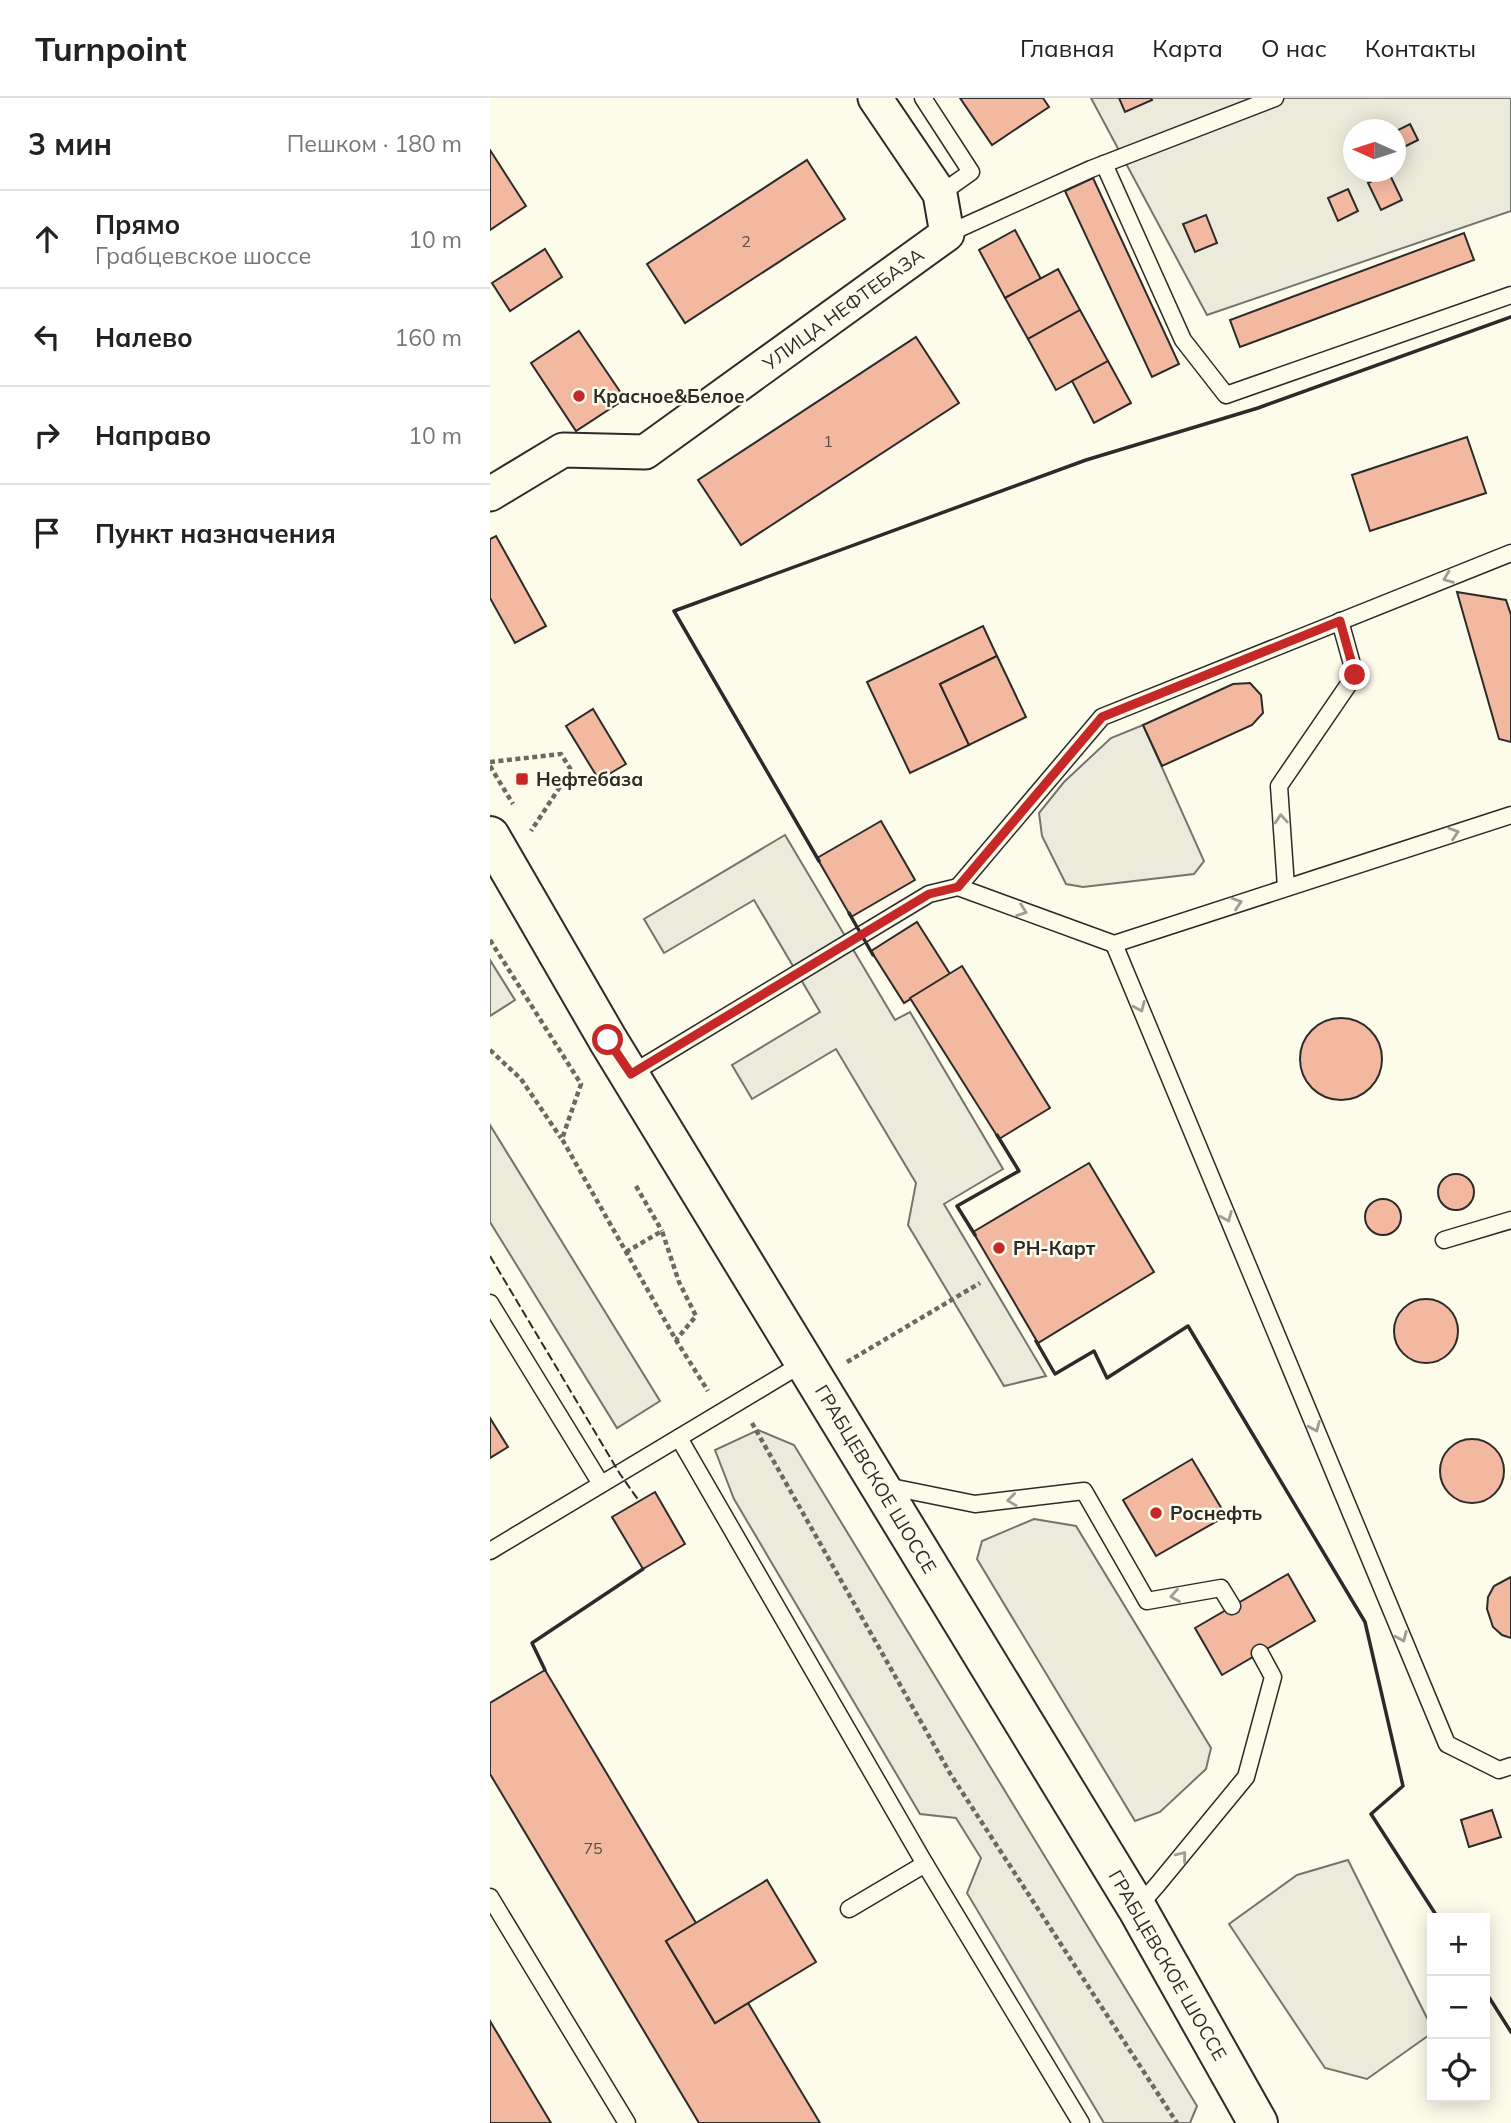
<!DOCTYPE html>
<html lang="ru">
<head>
<meta charset="utf-8">
<style>
	body { margin:0; font-family:Mulish,sans-serif; background:#f6f6f6; color:#222 }
	.controls { position:absolute; right:21px; bottom:21px; display:grid; overflow:hidden; border-radius:0px; box-shadow:0 4px 18px #0003 }
	.controls button { width:63px; height:63px; display:grid; place-items:center; padding:0; border:0; border-bottom:2px solid #e0e0e0; background:#fff; color:#222; font:35px sans-serif }
	.compass { position:absolute; left:853px; top:21px; width:63px; height:63px; border-radius:50%; background:#fff; box-shadow:0 4px 18px #0003; rotate:273deg }
	.stop { position:absolute; width:21px; height:21px; margin:-16px; border:5px solid #c62828; border-radius:50%; background:#fff }
	.stop.end { background:#c62828; border-color:#fff; box-shadow:0 2px 7px #0008 }
	.list { margin:0; padding:0; list-style:none }
	h2 { display:flex; justify-content:space-between; align-items:center; height:91px; margin:0; padding:0 28px; font-size:30px }
	h2 small { font-size:23px; font-weight:400; color:#767676 }
	.list li { display:grid; grid-template-columns:46px 1fr auto; gap:21px; align-items:center; box-sizing:border-box; height:98px; padding:0 28px; border-top:2px solid #e0e0e0 }
	.list b { display:block; font-size:26px; white-space:nowrap }
	.list p { margin:0; font-size:23px; white-space:nowrap; color:#767676 }
	.list em { font-size:23px; font-style:normal; color:#767676 }
	.icon { flex:none; width:38px; height:38px; fill:none; stroke:currentColor; stroke-width:2; stroke-linecap:round; stroke-linejoin:round }
	.map { position:relative; flex:none; width:1021px; height:2025px; overflow:hidden }
	header { display:flex; align-items:center; gap:42px; box-sizing:border-box; height:98px; padding:0 35px; background:#fff; border-bottom:2px solid #e0e0e0 }
	header strong { font-size:33px }
	nav { display:flex; gap:38px; margin-inline-start:auto; font-size:24px }
	main { display:flex }
	aside { flex:1; background:#fff }
	.map>svg:first-child { display:block }
	.green { fill:#ecebdb; stroke:#74746e; stroke-width:2; fill-rule:evenodd }
	.parking { fill:#eceadb; stroke:#74746e; stroke-width:2 }
	.building { fill:#f2b8a0; stroke:#2b2b2b; stroke-width:2 }
	.lines { fill:none; stroke-linecap:round; stroke-linejoin:round }
	.lane-casing { stroke:#2b2b2b; stroke-width:19 }
	.street-casing { stroke:#2b2b2b; stroke-width:37 }
	.primary-casing { stroke:#2b2b2b; stroke-width:42 }
	.path { stroke:#6a6964; stroke-width:4.5; stroke-dasharray:5 3.5; stroke-linecap:butt }
	.lane { stroke:#fdfbea; stroke-width:16 }
	.street { stroke:#fdfbea; stroke-width:33 }
	.primary { stroke:#fdfbea; stroke-width:38 }
	.fence { stroke:#2b2b2b; stroke-width:2; stroke-dasharray:9 3.5; stroke-linecap:butt }
	.wall { stroke:#2b2b2b; stroke-width:3.5 }
	.oneway { stroke:#9e9d94 }
	.route { stroke:#c62828; stroke-width:9 }
	.poi-dot { fill:#c62828; stroke:#fdfbea; stroke-width:2.5 }
	.labels { text-anchor:middle; dominant-baseline:central; stroke-width:5; stroke-linejoin:round; paint-order:stroke }
	.number-label { font-size:16px; fill:#5d4e48 }
	.street-label { font-size:19px; fill:#2b2b2b; stroke:#fdfbea }
	.poi-label { font-size:19px; font-weight:bold; fill:#2b2b2b; stroke:#fdfbea; text-anchor:start }
</style>
</head>
<body>
<header>
<strong>Turnpoint</strong>
<nav><a>Главная</a><a>Карта</a><a>О нас</a><a>Контакты</a></nav>
</header>
<main>
<aside>
<h2>3 мин<small>Пешком · 180 m</small></h2>
<ul class="list">
<li><svg class="icon" aria-label="ahead" viewBox="0 0 24 24"><path d="M12 20V5M6 11l6-6 6 6"/></svg><div><b>Прямо</b><p>Грабцевское шоссе</p></div><em>10 m</em></li>
<li><svg class="icon" aria-label="left" viewBox="0 0 24 24"><path d="M17 20v-9H6M10 6l-5 5 5 5"/></svg><div><b>Налево</b></div><em>160 m</em></li>
<li><svg class="icon" aria-label="right" viewBox="0 0 24 24"><path d="M7 20v-9h11M14 6l5 5-5 5"/></svg><div><b>Направо</b></div><em>10 m</em></li>
<li><svg class="icon" aria-label="arrive" viewBox="0 0 24 24"><path d="M6 21V4h12l-3 4 3 4H6"/></svg><div><b>Пункт назначения</b></div></li>
</ul>
</aside>
<div class="map">
<svg width="1021" height="2025" viewBox="0 0 1021 2025">
	<rect width="100%" height="100%" fill="#fdfbea"/>
	<!-- green -->
	<g class="green">
		<path d="M 601,0 L 1021,0 L 1021,113 L 717,217 ZM 864,32 L 906,32 L 906,74 L 864,74 Z"/>
		<path d="M 653,627 L 714,763 L 704,776 L 593,789 L 576,786 L 552,738 L 549,715 L 574,684 L 621,640 Z"/>
		<path d="M 268,1332 L 304,1347 L 707,2008 L 700,2025 L 614,2025 L 477,1795 L 491,1760 L 466,1720 L 430,1716 L 244,1401 L 225,1352 Z"/>
		<path d="M 544,1421 L 586,1428 L 721,1650 L 716,1671 L 670,1714 L 645,1723 L 487,1461 L 492,1443 Z"/>
		<path d="M 858,1762 L 942,1930 L 942,1935 L 877,1981 L 835,1970 L 739,1826 L 807,1777 Z"/>
	</g>
	<!-- parking -->
	<g class="parking">
		<path d="M 295,737 L 405,922 L 420,914 L 513,1071 L 454,1106 L 556,1278 L 514,1288 L 418,1127 L 426,1085 L 346,951 L 262,1001 L 242,967 L 330,914 L 264,802 L 174,855 L 154,821 Z"/>
		<path d="M 0,862 L 25,902 L 0,918 Z"/>
		<path d="M 0,1027 L 170,1303 L 127,1330 L 0,1124 Z"/>
	</g>
	<!-- building -->
	<g class="building">
		<path d="M 470,0 L 553,0 L 559,9 L 502,47 Z"/>
		<path d="M 629,0 L 661,0 L 662,2 L 635,14 Z"/>
		<path d="M 920,26 L 928,42 L 906,53 L 906,33 Z"/>
		<path d="M 0,52 L 36,108 L 0,132 Z"/>
		<path d="M 317,62 L 355,121 L 195,225 L 157,166 Z"/>
		<path d="M 899,75 L 912,102 L 891,112 L 878,85 Z"/>
		<path d="M 603,80 L 689,266 L 662,279 L 575,93 Z"/>
		<path d="M 858,91 L 868,113 L 848,123 L 838,100 Z"/>
		<path d="M 716,117 L 727,145 L 705,154 L 693,126 Z"/>
		<path d="M 525,132 L 551,181 L 515,200 L 489,152 Z"/>
		<path d="M 974,135 L 984,162 L 750,249 L 740,222 Z"/>
		<path d="M 55,151 L 72,179 L 20,213 L 2,185 Z"/>
		<path d="M 568,171 L 590,212 L 538,241 L 515,200 Z"/>
		<path d="M 590,212 L 618,263 L 566,292 L 538,241 Z"/>
		<path d="M 89,233 L 135,301 L 86,333 L 41,265 Z"/>
		<path d="M 426,239 L 469,305 L 251,447 L 208,382 Z"/>
		<path d="M 618,263 L 641,305 L 604,325 L 582,283 Z"/>
		<path d="M 977,339 L 996,395 L 880,433 L 862,377 Z"/>
		<path d="M 6,438 L 56,528 L 25,545 L 0,500 L 0,441 Z"/>
		<path d="M 967,494 L 1016,502 L 1021,517 L 1021,644 L 1009,641 Z"/>
		<path d="M 493,528 L 507,558 L 450,586 L 479,647 L 420,675 L 377,584 Z"/>
		<path d="M 507,558 L 536,619 L 479,647 L 450,586 Z"/>
		<path d="M 760,585 L 771,597 L 773,615 L 762,627 L 672,668 L 653,627 L 743,586 Z"/>
		<path d="M 103,611 L 136,666 L 109,682 L 76,628 Z"/>
		<path d="M 391,723 L 425,782 L 361,819 L 327,760 Z"/>
		<path d="M 427,824 L 460,876 L 414,905 L 381,853 Z"/>
		<path d="M 472,868 L 560,1010 L 509,1041 L 420,900 Z"/>
		<circle cx="851" cy="961" r="41"/>
		<path d="M 599,1065 L 664,1174 L 548,1245 L 483,1134 Z"/>
		<circle cx="966" cy="1094" r="18"/>
		<circle cx="893" cy="1119" r="18"/>
		<circle cx="936" cy="1233" r="32"/>
		<path d="M 0,1320 L 18,1349 L 0,1360 Z"/>
		<circle cx="982" cy="1373" r="32"/>
		<path d="M 702,1361 L 736,1418 L 666,1458 L 633,1402 Z"/>
		<path d="M 165,1394 L 195,1446 L 153,1471 L 122,1419 Z"/>
		<path d="M 798,1476 L 825,1523 L 732,1577 L 705,1530 Z"/>
		<path d="M 1021,1479 L 1021,1540 L 1012,1537 L 1003,1529 L 997,1511 L 998,1499 L 1004,1488 Z"/>
		<path d="M 55,1572 L 206,1825 L 176,1843 L 225,1925 L 258,1905 L 330,2025 L 209,2025 L 0,1676 L 0,1605 Z"/>
		<path d="M 1002,1712 L 1011,1739 L 979,1749 L 971,1722 Z"/>
		<path d="M 277,1782 L 326,1864 L 225,1925 L 176,1843 Z"/>
		<path d="M 0,1923 L 61,2025 L 0,2025 Z"/>
	</g>
	<g class="lines">
		<defs>
			<g id="lane">
				<path d="M 433,0 L 481,74 L 450,96"/>
				<path d="M 614,66 L 693,242 L 736,297 L 1021,197"/>
				<path d="M 457,136 L 601,71 L 785,0"/>
				<path d="M 468,789 L 612,619 L 1021,455"/>
				<path d="M 796,789 L 789,688 L 865,577 L 850,523"/>
				<path d="M 624,846 L 957,1646 L 1009,1672 L 1021,1668"/>
				<path d="M 141,976 L 439,796 L 468,789 L 624,846 L 1021,717"/>
				<path d="M 954,1142 L 1021,1122"/>
				<path d="M 0,1205 L 111,1386"/>
				<path d="M 189,1340 L 435,1766"/>
				<path d="M 396,1388 L 485,1406 L 594,1393 L 657,1503 L 731,1490 L 742,1508"/>
				<path d="M 0,1453 L 315,1264"/>
				<path d="M 0,1799 L 137,2025"/>
				<path d="M 647,1810 L 668,1786 L 756,1679 L 783,1579 L 770,1555"/>
				<path d="M 359,1811 L 435,1766 L 591,2025"/>
			</g>
			<path id="street" d="M 0,396 L 73,352 L 155,354 L 457,136 L 450,96 L 385,0"/>
			<path id="primary" d="M 0,738 L 118,942 L 647,1810 L 768,2025"/>
		</defs>
		<!-- lane casing -->
		<use href="#lane" class="lane-casing"/>
		<!-- street casing -->
		<use href="#street" class="street-casing"/>
		<!-- primary casing -->
		<use href="#primary" class="primary-casing"/>
		<!-- path -->
		<g class="path">
			<path d="M 0,664 L 71,656 L 81,672 L 41,733"/>
			<path d="M 0,668 L 23,706"/>
			<path d="M 0,842 L 91,986 L 72,1041 L 186,1242 L 218,1293"/>
			<path d="M 0,952 L 31,981 L 71,1040"/>
			<path d="M 146,1088 L 172,1133"/>
			<path d="M 136,1154 L 172,1133 L 189,1184 L 206,1218 L 186,1242"/>
			<path d="M 357,1264 L 490,1185"/>
			<path d="M 262,1325 L 461,1677 L 687,2025"/>
		</g>
		<!-- lane -->
		<use href="#lane" class="lane"/>
		<!-- street -->
		<use href="#street" class="street"/>
		<!-- primary -->
		<use href="#primary" class="primary"/>
		<!-- fence -->
		<path class="fence" d="M 0,1158 L 130,1376 L 149,1403"/>
		<!-- wall -->
		<g class="wall">
			<path d="M 329,763 L 184,513 L 596,362 L 768,310 L 1021,219"/>
			<path d="M 359,815 L 383,857"/>
			<path d="M 485,1137 L 467,1108 L 529,1073 L 507,1037"/>
			<path d="M 546,1243 L 565,1276 L 604,1253 L 617,1280 L 698,1228 L 875,1524 L 913,1688 L 881,1716 L 948,1820"/>
			<path d="M 55,1572 L 42,1545 L 153,1471"/>
			<path d="M 995,1893 L 1021,1934"/>
		</g>
	</g>
	<!-- one-way arrows -->
	<defs><path id="oneway-chevron" d="M-2-3.5L2.5 0L-2 3.5" fill="none" stroke-width="1.6" stroke-linecap="round" stroke-linejoin="round" transform="scale(1.75)"/></defs>
	<g class="oneway">
		<use href="#oneway-chevron" transform="translate(958 480) rotate(158)"/>
		<use href="#oneway-chevron" transform="translate(791 721) rotate(-94)"/>
		<use href="#oneway-chevron" transform="translate(964 735) rotate(-18)"/>
		<use href="#oneway-chevron" transform="translate(747 805) rotate(-18)"/>
		<use href="#oneway-chevron" transform="translate(532 813) rotate(20)"/>
		<use href="#oneway-chevron" transform="translate(650 909) rotate(67)"/>
		<use href="#oneway-chevron" transform="translate(737 1119) rotate(67)"/>
		<use href="#oneway-chevron" transform="translate(825 1329) rotate(67)"/>
		<use href="#oneway-chevron" transform="translate(522 1402) rotate(173)"/>
		<use href="#oneway-chevron" transform="translate(685 1498) rotate(170)"/>
		<use href="#oneway-chevron" transform="translate(912 1539) rotate(67)"/>
		<use href="#oneway-chevron" transform="translate(692 1758) rotate(-51)"/>
	</g>
	<g class="lines">
		<!-- route -->
		<path class="route" d="M 118,942 L 141,976 L 439,796 L 468,789 L 612,619 L 850,523 L 865,577"/>
	</g>
	<!-- markers -->
	<g class="poi-dot">
		<circle cx="89" cy="298" r="7"/>
		<rect x="25" y="674" width="14" height="14" rx="3.5"/>
		<circle cx="509" cy="1150" r="7"/>
		<circle cx="666" cy="1415" r="7"/>
	</g>
	<g class="labels">
		<!-- number labels -->
		<g class="number-label">
			<text x="256" y="143">2</text>
			<text x="338" y="343">1</text>
			<text x="103" y="1750">75</text>
		</g>
		<!-- street labels -->
		<g class="street-label">
			<text transform="translate(353 211) rotate(-36)">УЛИЦА НЕФТЕБАЗА</text>
			<text transform="translate(386 1381) rotate(59)">ГРАБЦЕВСКОЕ ШОССЕ</text>
			<text transform="translate(678 1867) rotate(60)">ГРАБЦЕВСКОЕ ШОССЕ</text>
		</g>
		<!-- poi labels -->
		<g class="poi-label">
			<text x="103" y="298">Красное&amp;Белое</text>
			<text x="46" y="681">Нефтебаза</text>
			<text x="523" y="1150">РН-Карт</text>
			<text x="680" y="1415">Роснефть</text>
		</g>
	</g>
</svg>
<div class="controls">
<button>+</button>
<button>−</button>
<button><svg class="icon" aria-label="locate" viewBox="0 0 24 24"><circle cx="12" cy="12" r="6"/><path d="M12 2v4M12 18v4M2 12h4M18 12h4"/></svg></button>
</div>
<svg class="compass" viewBox="-18 -18 36 36"><path d="M0-13l5 13h-10z" fill="#e53935"/><path d="M0 13l5-13h-10z" fill="#767676"/></svg>
<div class="stop" style="left:118px;top:942px"></div>
<div class="stop end" style="left:865px;top:577px"></div>
</div>
</main>
</body>
</html>
